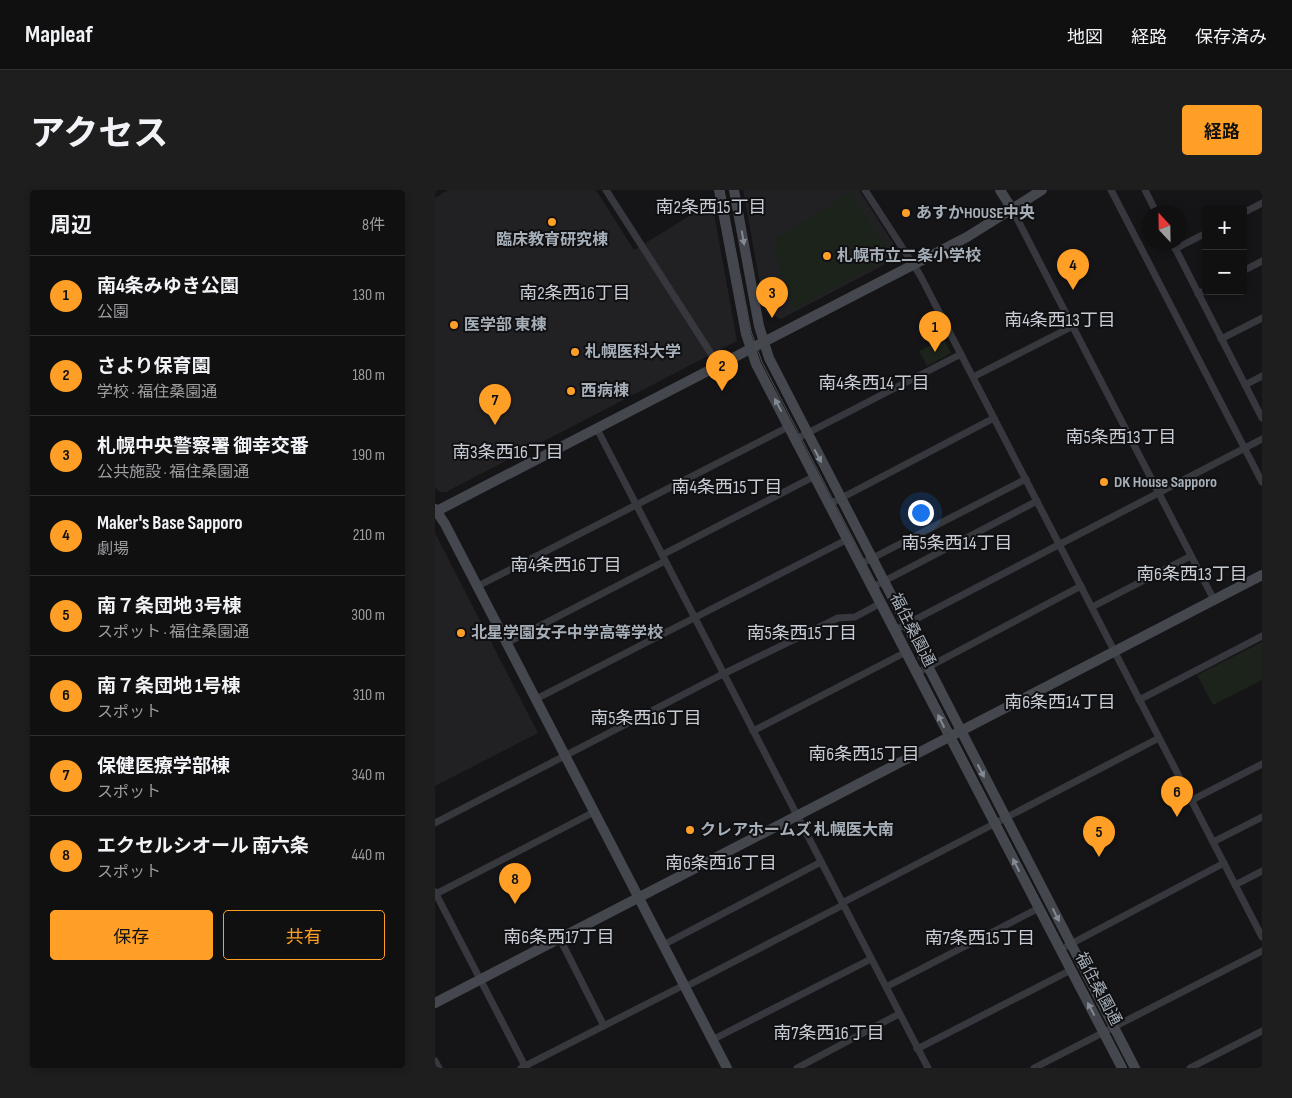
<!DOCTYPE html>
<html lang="ja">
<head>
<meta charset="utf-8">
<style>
	body { margin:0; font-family:"Sofia Sans Condensed","Noto Sans JP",sans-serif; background:#1e1e1f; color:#f1f3f6 }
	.controls { position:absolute; right:15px; top:15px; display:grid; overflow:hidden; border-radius:5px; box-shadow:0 2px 8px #0003 }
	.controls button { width:45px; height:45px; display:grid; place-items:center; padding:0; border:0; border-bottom:1px solid #303031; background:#101011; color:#f1f3f6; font:25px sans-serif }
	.compass { position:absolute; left:707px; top:15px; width:45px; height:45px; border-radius:50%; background:#101011; box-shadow:0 2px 8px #0003; rotate:338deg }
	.you { position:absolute; left:485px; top:322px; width:18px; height:18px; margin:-12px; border:4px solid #fff; border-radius:50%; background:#1a73e8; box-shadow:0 0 0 8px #1a73e833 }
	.badge { display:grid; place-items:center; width:32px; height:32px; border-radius:50%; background:#ff9f26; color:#111; font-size:16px; font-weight:700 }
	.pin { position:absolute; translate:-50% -41px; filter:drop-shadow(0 1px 2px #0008) }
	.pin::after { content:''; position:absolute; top:26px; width:18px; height:15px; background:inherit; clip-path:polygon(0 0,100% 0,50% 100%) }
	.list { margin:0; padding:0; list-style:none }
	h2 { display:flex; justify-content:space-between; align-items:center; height:65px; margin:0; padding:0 20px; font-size:21px }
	h2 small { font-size:16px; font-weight:400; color:#9c9d9f }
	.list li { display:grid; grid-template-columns:32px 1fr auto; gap:15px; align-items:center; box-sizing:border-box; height:80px; padding:0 20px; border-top:1px solid #303031 }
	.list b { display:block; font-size:19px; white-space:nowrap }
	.list p { margin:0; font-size:16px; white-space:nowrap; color:#9c9d9f }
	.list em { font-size:16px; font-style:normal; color:#9c9d9f }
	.actions { display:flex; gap:10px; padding:15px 20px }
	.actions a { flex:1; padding:11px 0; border:1px solid #ff9f26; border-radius:5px; text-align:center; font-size:18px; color:#ff9f26 }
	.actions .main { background:#ff9f26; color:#111 }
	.map { position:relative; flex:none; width:827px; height:878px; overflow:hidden; border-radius:5px }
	header { display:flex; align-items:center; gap:30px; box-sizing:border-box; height:70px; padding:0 25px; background:#101011; border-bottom:1px solid #303031 }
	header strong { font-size:24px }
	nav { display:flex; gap:28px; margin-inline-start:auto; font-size:18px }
	.intro { display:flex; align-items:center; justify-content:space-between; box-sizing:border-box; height:120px; padding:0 30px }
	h1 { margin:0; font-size:35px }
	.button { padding:12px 22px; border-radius:5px; background:#ff9f26; color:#111; font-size:18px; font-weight:700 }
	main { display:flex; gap:30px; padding:0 30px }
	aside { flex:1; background:#101011; border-radius:5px; box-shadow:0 2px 8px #0003 }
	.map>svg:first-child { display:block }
	.built { fill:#212124 }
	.green { fill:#1b231b }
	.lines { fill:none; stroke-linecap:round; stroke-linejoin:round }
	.street { stroke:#36383d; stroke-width:7 }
	.secondary { stroke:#44474d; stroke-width:10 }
	.tram { stroke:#494c52; stroke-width:1 }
	.oneway { fill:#848a93 }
	.poi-dot { fill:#ff9f26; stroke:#101012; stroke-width:2 }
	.labels { text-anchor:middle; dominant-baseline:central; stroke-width:4; stroke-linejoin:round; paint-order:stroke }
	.poi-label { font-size:16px; font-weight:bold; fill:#a6aeb8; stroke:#101012; text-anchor:start }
	.street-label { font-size:16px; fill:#a6aeb8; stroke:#101012 }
	.neighbourhood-label { font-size:18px; fill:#c7ccd4; stroke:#101012 }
</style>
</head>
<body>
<header>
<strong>Mapleaf</strong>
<nav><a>地図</a><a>経路</a><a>保存済み</a></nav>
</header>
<div class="intro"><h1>アクセス</h1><a class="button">経路</a></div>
<main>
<aside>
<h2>周辺<small>8件</small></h2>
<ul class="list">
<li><span class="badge">1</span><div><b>南4条みゆき公園</b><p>公園</p></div><em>130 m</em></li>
<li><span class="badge">2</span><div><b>さより保育園</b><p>学校 · 福住桑園通</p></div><em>180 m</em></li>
<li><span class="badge">3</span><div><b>札幌中央警察署 御幸交番</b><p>公共施設 · 福住桑園通</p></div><em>190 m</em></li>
<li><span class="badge">4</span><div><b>Maker's Base Sapporo</b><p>劇場</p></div><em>210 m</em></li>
<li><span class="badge">5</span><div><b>南７条団地 3号棟</b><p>スポット · 福住桑園通</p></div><em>300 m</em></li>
<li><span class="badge">6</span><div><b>南７条団地 1号棟</b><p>スポット</p></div><em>310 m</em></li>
<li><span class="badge">7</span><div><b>保健医療学部棟</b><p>スポット</p></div><em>340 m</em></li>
<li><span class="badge">8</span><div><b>エクセルシオール 南六条</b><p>スポット</p></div><em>440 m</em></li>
</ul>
<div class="actions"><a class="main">保存</a><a>共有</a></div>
</aside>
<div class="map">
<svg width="827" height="878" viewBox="0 0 827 878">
	<rect width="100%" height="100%" fill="#151517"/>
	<!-- built -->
	<g class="built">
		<path d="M 13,0 L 161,0 L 199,60 L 277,12 L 302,151 L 11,302 L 5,302 L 0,298 L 0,8 Z"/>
		<path d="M 308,0 L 424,0 L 465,64 L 464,67 L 346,129 L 330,121 Z"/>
		<path d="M 0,343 L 103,543 L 0,596 Z"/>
	</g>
	<!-- green -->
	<g class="green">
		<path d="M 415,2 L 457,67 L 359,119 L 339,61 L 341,49 Z"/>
		<path d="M 509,149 L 516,163 L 492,176 L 484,161 Z"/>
		<path d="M 827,452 L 827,490 L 778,515 L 762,485 Z"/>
	</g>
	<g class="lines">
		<!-- street -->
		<g class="street">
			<path d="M 171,0 L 284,176"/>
			<path d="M 430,0 L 485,85 L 827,747"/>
			<path d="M 676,0 L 827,292"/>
			<path d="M 710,0 L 721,22"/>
			<path d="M 577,19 L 779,410"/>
			<path d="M 808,23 L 827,13"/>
			<path d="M 737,52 L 827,228"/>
			<path d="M 740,59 L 771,43"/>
			<path d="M 808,81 L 827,71"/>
			<path d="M 763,104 L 771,100"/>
			<path d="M 786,149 L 827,128"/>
			<path d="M 538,187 L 638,136"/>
			<path d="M 810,195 L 827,186"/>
			<path d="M 162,239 L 493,878"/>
			<path d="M 361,249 L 526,164"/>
			<path d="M 395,314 L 559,228"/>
			<path d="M 227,365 L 380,286"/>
			<path d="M 426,374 L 591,289"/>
			<path d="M 43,396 L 355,236"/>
			<path d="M 438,397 L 602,311"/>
			<path d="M 657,417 L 756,366"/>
			<path d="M 460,440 L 827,249"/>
			<path d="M 72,453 L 230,371"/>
			<path d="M 482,483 L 646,396"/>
			<path d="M 101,509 L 413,349"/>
			<path d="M 704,510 L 827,446"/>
			<path d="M 318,541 L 471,462"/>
			<path d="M 757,610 L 827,574"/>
			<path d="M 0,633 L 284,486 L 403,428 L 420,427 L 446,413"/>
			<path d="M 778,652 L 827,627"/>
			<path d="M 800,695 L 827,681"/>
			<path d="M 0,702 L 91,878"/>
			<path d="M 1,704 L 159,622"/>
			<path d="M 407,713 L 724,548"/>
			<path d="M 125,749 L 169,836"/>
			<path d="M 228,755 L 386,672"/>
			<path d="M 632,756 L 789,673"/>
			<path d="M 250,797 L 408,715"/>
			<path d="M 451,797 L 604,718"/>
			<path d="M 277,850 L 436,769"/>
			<path d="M 482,859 L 636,780"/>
			<path d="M 0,871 L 4,878"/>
			<path d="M 86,878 L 249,795"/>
			<path d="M 362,878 L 464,824"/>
			<path d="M 599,878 L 827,761"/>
			<path d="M 755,878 L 827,841"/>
		</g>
		<!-- secondary -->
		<g class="secondary">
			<path d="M 284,0 L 311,144 L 321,174 L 687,878"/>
			<path d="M 299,0 L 324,136 L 334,168 L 700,878"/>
			<path d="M 565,0 L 577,19"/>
			<path d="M 0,319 L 10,334 L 292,878"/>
			<path d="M 0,322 L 532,47 L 607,0"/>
			<path d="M 0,813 L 827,385"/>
		</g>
		<!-- tram -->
		<path class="tram" d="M 289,0 L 316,141 L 327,172 L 691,878"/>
	</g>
	<!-- one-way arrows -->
	<defs><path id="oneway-solid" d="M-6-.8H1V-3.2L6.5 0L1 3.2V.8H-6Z" transform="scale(1.25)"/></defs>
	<g class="oneway">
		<use href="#oneway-solid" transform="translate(308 48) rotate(80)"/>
		<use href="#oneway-solid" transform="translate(343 215) rotate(-118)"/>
		<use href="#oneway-solid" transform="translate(383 266) rotate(62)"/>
		<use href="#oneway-solid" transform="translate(506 531) rotate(-116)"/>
		<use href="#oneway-solid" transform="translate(546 581) rotate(63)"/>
		<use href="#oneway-solid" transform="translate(581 675) rotate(-117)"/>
		<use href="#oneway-solid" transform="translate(621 725) rotate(63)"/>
		<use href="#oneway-solid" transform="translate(656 819) rotate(-118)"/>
	</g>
	<!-- markers -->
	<g class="poi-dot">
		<circle cx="471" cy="23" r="5"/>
		<circle cx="117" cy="32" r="5"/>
		<circle cx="392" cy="66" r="5"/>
		<circle cx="19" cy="135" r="5"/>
		<circle cx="140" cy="162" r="5"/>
		<circle cx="136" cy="201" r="5"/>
		<circle cx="669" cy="292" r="5"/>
		<circle cx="26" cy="443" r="5"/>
		<circle cx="255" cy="640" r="5"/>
	</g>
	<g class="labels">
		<!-- poi labels -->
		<g class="poi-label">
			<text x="481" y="23">あすかHOUSE中央</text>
			<text x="117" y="50" text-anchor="middle">臨床教育研究棟</text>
			<text x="402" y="66">札幌市立二条小学校</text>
			<text x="29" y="135">医学部 東棟</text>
			<text x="150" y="162">札幌医科大学</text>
			<text x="146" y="201">西病棟</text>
			<text x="679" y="292">DK House Sapporo</text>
			<text x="36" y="443">北星学園女子中学高等学校</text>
			<text x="265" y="640">クレアホームズ 札幌医大南</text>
		</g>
		<!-- street labels -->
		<g class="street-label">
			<text transform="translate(477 440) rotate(63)">福住桑園通</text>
			<text transform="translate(663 799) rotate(62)">福住桑園通</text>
		</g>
		<!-- neighbourhood labels -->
		<g class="neighbourhood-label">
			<text x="276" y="17">南2条西15丁目</text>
			<text x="140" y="103">南2条西16丁目</text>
			<text x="625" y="130">南4条西13丁目</text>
			<text x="439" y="193">南4条西14丁目</text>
			<text x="686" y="247">南5条西13丁目</text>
			<text x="73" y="262">南3条西16丁目</text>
			<text x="292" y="297">南4条西15丁目</text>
			<text x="522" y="353">南5条西14丁目</text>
			<text x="131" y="375">南4条西16丁目</text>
			<text x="757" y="384">南6条西13丁目</text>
			<text x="367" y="443">南5条西15丁目</text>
			<text x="625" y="512">南6条西14丁目</text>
			<text x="211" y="528">南5条西16丁目</text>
			<text x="429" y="564">南6条西15丁目</text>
			<text x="286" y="673">南6条西16丁目</text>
			<text x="124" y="747">南6条西17丁目</text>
			<text x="545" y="748">南7条西15丁目</text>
			<text x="394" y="843">南7条西16丁目</text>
		</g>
	</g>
</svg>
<div class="controls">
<button>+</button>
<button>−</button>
</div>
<svg class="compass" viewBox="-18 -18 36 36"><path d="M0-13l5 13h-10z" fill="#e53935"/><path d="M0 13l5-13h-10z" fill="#9c9d9f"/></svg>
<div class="you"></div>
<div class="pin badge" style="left:500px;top:162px">1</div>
<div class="pin badge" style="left:287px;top:201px">2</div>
<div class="pin badge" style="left:337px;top:128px">3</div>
<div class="pin badge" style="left:638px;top:100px">4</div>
<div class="pin badge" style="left:664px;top:667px">5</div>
<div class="pin badge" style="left:742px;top:627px">6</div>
<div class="pin badge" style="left:60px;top:235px">7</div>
<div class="pin badge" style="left:80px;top:714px">8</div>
</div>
</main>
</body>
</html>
